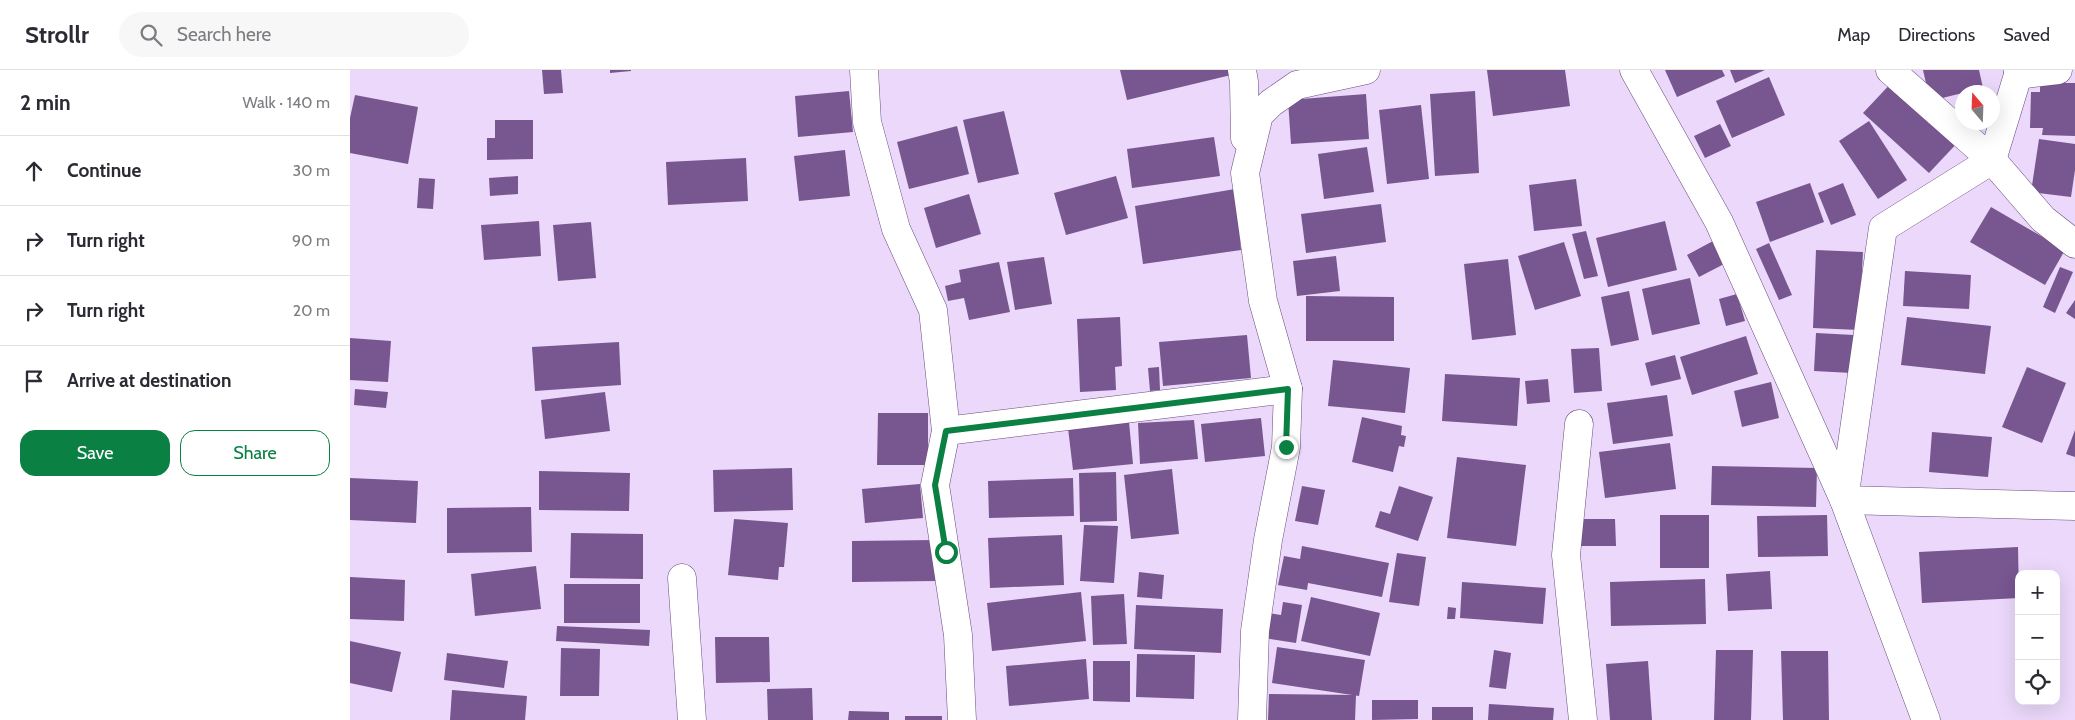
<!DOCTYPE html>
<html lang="en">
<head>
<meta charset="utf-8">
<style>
	body { margin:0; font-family:Cabin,sans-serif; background:#f7f7f7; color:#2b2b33 }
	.controls { position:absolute; right:15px; bottom:15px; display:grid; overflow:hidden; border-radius:10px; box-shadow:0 5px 20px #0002 }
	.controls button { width:45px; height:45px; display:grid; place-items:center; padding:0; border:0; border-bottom:1px solid #e1e1e2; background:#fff; color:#2b2b33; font:25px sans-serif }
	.compass { position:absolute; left:1605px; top:15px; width:45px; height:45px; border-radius:50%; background:#fff; box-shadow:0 5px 20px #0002; rotate:341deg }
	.stop { position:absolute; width:15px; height:15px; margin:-11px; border:4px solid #0b8043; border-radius:50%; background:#fff }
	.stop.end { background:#0b8043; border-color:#fff; box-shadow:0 1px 5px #0008 }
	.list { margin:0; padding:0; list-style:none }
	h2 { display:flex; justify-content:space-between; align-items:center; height:65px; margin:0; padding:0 20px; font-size:21px }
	h2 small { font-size:16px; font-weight:400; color:#7c7c81 }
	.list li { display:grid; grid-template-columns:32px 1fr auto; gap:15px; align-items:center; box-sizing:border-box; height:70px; padding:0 20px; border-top:1px solid #e1e1e2 }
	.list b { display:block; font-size:19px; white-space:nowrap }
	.list em { font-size:16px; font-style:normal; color:#7c7c81 }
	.actions { display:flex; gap:10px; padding:15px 20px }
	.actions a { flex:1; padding:11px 0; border:1px solid #0b8043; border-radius:15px; text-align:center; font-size:18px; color:#0b8043 }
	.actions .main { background:#0b8043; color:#fff }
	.icon { flex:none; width:28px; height:28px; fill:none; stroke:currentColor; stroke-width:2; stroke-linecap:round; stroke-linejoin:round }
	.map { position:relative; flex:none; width:1725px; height:650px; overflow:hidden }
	header { display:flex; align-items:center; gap:30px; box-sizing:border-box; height:70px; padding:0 25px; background:#fff; border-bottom:1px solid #e1e1e2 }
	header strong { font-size:24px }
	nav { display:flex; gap:28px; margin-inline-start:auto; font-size:18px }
	.search { width:350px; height:45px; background:#f7f7f7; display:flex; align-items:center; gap:12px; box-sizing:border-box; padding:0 18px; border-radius:28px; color:#7c7c81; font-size:19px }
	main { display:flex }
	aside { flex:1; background:#fff }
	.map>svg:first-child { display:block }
	.building { fill:#785690 }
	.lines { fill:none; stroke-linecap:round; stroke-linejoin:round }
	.minor-casing { stroke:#694c7d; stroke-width:29 }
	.minor { stroke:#fff; stroke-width:28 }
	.route { stroke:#0b8043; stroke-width:6 }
</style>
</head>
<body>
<header>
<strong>Strollr</strong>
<div class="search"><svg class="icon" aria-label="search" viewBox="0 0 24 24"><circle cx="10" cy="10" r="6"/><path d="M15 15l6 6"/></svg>Search here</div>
<nav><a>Map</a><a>Directions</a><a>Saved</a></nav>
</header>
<main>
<aside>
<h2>2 min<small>Walk · 140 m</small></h2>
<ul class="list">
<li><svg class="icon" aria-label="ahead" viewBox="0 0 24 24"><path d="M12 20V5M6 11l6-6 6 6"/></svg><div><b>Continue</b></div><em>30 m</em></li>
<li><svg class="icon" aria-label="right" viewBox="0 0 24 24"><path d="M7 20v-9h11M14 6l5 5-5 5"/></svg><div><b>Turn right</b></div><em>90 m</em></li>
<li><svg class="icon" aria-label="right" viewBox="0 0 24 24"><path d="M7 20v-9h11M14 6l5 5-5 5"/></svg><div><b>Turn right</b></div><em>20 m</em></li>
<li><svg class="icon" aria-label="arrive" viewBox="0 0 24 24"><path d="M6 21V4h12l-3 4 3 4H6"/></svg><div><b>Arrive at destination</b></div></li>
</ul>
<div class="actions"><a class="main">Save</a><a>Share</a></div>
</aside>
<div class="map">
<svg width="1725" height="650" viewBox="0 0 1725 650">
	<rect width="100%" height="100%" fill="#ebd8fa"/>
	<!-- building -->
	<g class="building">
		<path d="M 192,0 L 211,0 L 213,23 L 194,24 Z"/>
		<path d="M 260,0 L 281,0 L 281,1 L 260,3 Z"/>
		<path d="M 770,0 L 880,0 L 881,5 L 777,30 Z"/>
		<path d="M 1137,0 L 1215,0 L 1220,36 L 1143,46 Z"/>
		<path d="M 1315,0 L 1372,0 L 1375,6 L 1327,27 Z"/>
		<path d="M 1380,0 L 1415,0 L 1385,13 Z"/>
		<path d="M 1573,0 L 1629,0 L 1633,18 L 1580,31 Z"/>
		<path d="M 1419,7 L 1435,45 L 1382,68 L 1366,31 Z"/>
		<path d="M 1545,9 L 1610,70 L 1579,103 L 1513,43 Z"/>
		<path d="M 1690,13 L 1725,13 L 1725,66 L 1692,65 L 1693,58 L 1680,58 L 1681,22 L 1690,22 Z"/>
		<path d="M 499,21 L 503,62 L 448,67 L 445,26 Z"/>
		<path d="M 1125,21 L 1129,103 L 1085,106 L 1080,24 Z"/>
		<path d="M 1016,24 L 1019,69 L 941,74 L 938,30 Z"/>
		<path d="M 5,25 L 68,37 L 58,94 L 0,83 L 0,48 Z"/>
		<path d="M 1071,35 L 1079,109 L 1037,114 L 1029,40 Z"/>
		<path d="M 654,41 L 669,104 L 628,113 L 613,50 Z"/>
		<path d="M 145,50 L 183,50 L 183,89 L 137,90 L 137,68 L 145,68 Z"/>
		<path d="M 1519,51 L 1557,110 L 1528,129 L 1489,71 Z"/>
		<path d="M 1370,54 L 1381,76 L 1355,88 L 1344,66 Z"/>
		<path d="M 607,56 L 619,104 L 559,119 L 547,72 Z"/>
		<path d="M 864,67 L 870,106 L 782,118 L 777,79 Z"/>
		<path d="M 1689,69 L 1725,74 L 1725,100 L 1721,127 L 1681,122 Z"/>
		<path d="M 1017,77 L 1024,122 L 974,129 L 968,84 Z"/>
		<path d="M 495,80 L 500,126 L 449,131 L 444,86 Z"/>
		<path d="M 396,88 L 398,131 L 318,135 L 316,92 Z"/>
		<path d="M 168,106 L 168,124 L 140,126 L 139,108 Z"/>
		<path d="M 766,106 L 778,148 L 716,165 L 704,123 Z"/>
		<path d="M 69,108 L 85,109 L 83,139 L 67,138 Z"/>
		<path d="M 1226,109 L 1232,156 L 1184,161 L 1179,115 Z"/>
		<path d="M 1460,113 L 1474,152 L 1420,172 L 1406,132 Z"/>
		<path d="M 1493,113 L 1506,145 L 1481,155 L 1468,123 Z"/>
		<path d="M 885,119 L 891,180 L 793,194 L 785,136 Z"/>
		<path d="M 619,124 L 631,164 L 586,178 L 574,138 Z"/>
		<path d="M 1031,134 L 1036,172 L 956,183 L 951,144 Z"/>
		<path d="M 1641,137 L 1715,180 L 1695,215 L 1620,172 Z"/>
		<path d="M 189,151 L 191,186 L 134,190 L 131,155 Z"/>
		<path d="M 1315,151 L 1327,200 L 1258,217 L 1246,168 Z"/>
		<path d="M 241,152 L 246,208 L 208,211 L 203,155 Z"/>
		<path d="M 1236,161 L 1248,206 L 1234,209 L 1222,164 Z"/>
		<path d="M 1363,171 L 1376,193 L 1349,207 L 1337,185 Z"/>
		<path d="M 1214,172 L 1231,226 L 1185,240 L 1168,186 Z"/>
		<path d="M 1419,173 L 1442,225 L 1429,230 L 1406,179 Z"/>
		<path d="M 1466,180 L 1513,182 L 1509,260 L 1463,258 Z"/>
		<path d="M 986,186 L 990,221 L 947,226 L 943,191 Z"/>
		<path d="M 694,187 L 702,234 L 665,240 L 657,192 Z"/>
		<path d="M 1158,189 L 1166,265 L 1122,270 L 1114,194 Z"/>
		<path d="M 649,192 L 660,242 L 619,250 L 614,228 L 598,231 L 595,216 L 611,212 L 609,200 Z"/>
		<path d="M 1710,197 L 1723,202 L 1705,243 L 1693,237 Z"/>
		<path d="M 1555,201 L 1621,205 L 1619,239 L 1553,236 Z"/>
		<path d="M 1340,208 L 1350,254 L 1302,265 L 1292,219 Z"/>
		<path d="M 1279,221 L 1289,270 L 1261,276 L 1251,227 Z"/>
		<path d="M 1387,224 L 1395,251 L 1376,256 L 1369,229 Z"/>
		<path d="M 956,226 L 1044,227 L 1044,271 L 956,271 Z"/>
		<path d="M 1725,230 L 1725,249 L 1716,243 Z"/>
		<path d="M 770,247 L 772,296 L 765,297 L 766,320 L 730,322 L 727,249 Z"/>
		<path d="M 1557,247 L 1641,256 L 1635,304 L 1551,295 Z"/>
		<path d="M 1466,263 L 1504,265 L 1502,303 L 1464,301 Z"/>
		<path d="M 897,265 L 901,308 L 813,316 L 809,272 Z"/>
		<path d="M 1396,266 L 1408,304 L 1342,325 L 1330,287 Z"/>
		<path d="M 0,268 L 41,271 L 38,312 L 0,310 Z"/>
		<path d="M 269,272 L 271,315 L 185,321 L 182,277 Z"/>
		<path d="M 1249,278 L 1252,321 L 1224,323 L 1221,279 Z"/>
		<path d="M 1325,285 L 1331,309 L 1301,316 L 1295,293 Z"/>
		<path d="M 983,290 L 1060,298 L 1055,343 L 978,336 Z"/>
		<path d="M 809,297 L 810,320 L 800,321 L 798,298 Z"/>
		<path d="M 1677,297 L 1716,313 L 1692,373 L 1652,357 Z"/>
		<path d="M 1095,304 L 1170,308 L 1167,356 L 1092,351 Z"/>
		<path d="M 1198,309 L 1200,332 L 1177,334 L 1175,311 Z"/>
		<path d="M 1421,312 L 1429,348 L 1392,357 L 1384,321 Z"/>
		<path d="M 5,319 L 38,322 L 36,338 L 4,335 Z"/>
		<path d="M 255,322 L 260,361 L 195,369 L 191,330 Z"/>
		<path d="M 1317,325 L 1323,366 L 1263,374 L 1257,333 Z"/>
		<path d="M 528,343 L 578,343 L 578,395 L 527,395 Z"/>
		<path d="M 1012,347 L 1052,356 L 1051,365 L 1056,366 L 1054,377 L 1049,376 L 1043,402 L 1002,392 Z"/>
		<path d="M 911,348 L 915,386 L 855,392 L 851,354 Z"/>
		<path d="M 844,350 L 848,389 L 790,394 L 788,353 Z"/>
		<path d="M 779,352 L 783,394 L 723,400 L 718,358 Z"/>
		<path d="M 1725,360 L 1725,387 L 1716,384 Z"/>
		<path d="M 1582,362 L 1642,367 L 1638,407 L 1579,402 Z"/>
		<path d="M 1320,373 L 1326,419 L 1255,428 L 1249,382 Z"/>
		<path d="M 1107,387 L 1176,395 L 1166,476 L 1097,468 Z"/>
		<path d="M 1362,396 L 1467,398 L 1466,437 L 1361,435 Z"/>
		<path d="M 442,398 L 443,440 L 364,442 L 363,400 Z"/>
		<path d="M 822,399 L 829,464 L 781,469 L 774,405 Z"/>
		<path d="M 189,401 L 280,403 L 279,441 L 189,440 Z"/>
		<path d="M 766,402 L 767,451 L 730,452 L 729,403 Z"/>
		<path d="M 0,408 L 68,411 L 66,453 L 0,450 Z"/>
		<path d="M 723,408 L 724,446 L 639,448 L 638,411 Z"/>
		<path d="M 570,414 L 573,448 L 515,453 L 512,419 Z"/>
		<path d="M 952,416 L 975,420 L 968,455 L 945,451 Z"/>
		<path d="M 1049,416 L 1083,427 L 1068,471 L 1025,457 L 1030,441 L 1040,444 Z"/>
		<path d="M 181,437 L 182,482 L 97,483 L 97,438 Z"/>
		<rect x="1310" y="445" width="49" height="53"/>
		<path d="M 1477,445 L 1478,486 L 1408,487 L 1407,446 Z"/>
		<path d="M 384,449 L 438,453 L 434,497 L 429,497 L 428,510 L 378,505 Z"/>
		<path d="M 1229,449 L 1265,449 L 1266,476 L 1229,476 Z"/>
		<path d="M 734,455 L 768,456 L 764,513 L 730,511 Z"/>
		<path d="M 221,463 L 293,464 L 293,509 L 220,508 Z"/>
		<path d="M 712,465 L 714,515 L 640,518 L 638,468 Z"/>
		<path d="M 585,470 L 586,511 L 502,512 L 502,471 Z"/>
		<path d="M 952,476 L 1039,493 L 1032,527 L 958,513 L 957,520 L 928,515 L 934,486 L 950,489 Z"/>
		<path d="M 1668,477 L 1669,528 L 1572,533 L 1569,482 Z"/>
		<path d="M 1047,483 L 1076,487 L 1069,536 L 1039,532 Z"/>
		<path d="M 186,496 L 191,539 L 125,546 L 121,504 Z"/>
		<path d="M 1420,501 L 1422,539 L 1378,541 L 1376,504 Z"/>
		<path d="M 789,502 L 814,505 L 812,529 L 787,527 Z"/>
		<path d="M 0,507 L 55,510 L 54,551 L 0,549 Z"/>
		<path d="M 1355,509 L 1356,554 L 1261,556 L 1260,512 Z"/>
		<path d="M 1112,512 L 1196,518 L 1193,554 L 1110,548 Z"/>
		<rect x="214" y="514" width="76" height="39"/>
		<path d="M 731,522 L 736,571 L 642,581 L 637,533 Z"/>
		<path d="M 774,524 L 777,574 L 743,575 L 741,526 Z"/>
		<path d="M 961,527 L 1030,543 L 1020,586 L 951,571 Z"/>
		<path d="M 933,532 L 952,535 L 946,573 L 914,568 L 918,543 L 931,545 Z"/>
		<path d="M 786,535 L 873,539 L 871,583 L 784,579 Z"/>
		<path d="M 1098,537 L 1106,538 L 1105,549 L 1097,549 Z"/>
		<path d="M 207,556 L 300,560 L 299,576 L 206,571 Z"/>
		<path d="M 365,567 L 419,567 L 420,612 L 366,613 Z"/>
		<path d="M 0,571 L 51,582 L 42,622 L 0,613 Z"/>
		<path d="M 927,577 L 1015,590 L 1009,626 L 922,613 Z"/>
		<path d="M 211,578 L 250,579 L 249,626 L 210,626 Z"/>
		<path d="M 1144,580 L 1161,583 L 1156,619 L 1139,617 Z"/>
		<path d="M 1366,580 L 1403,580 L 1401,650 L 1364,650 Z"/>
		<path d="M 1431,581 L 1478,581 L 1479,650 L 1433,650 Z"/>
		<path d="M 97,583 L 158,591 L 154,618 L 94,610 Z"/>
		<path d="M 787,584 L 845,585 L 844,629 L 786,627 Z"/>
		<path d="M 736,589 L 739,629 L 659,636 L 656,596 Z"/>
		<path d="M 743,591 L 780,591 L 780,632 L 743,631 Z"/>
		<path d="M 1298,591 L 1302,650 L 1260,650 L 1256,594 Z"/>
		<path d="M 462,618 L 463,650 L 418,650 L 417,619 Z"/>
		<path d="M 102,620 L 177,626 L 175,650 L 100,650 Z"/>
		<path d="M 919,624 L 1006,625 L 1005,650 L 918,650 Z"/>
		<path d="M 1022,630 L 1068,630 L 1068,649 L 1022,650 Z"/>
		<path d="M 1139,634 L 1204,638 L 1203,650 L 1138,650 Z"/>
		<rect x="1082" y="637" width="41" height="13"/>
		<path d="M 499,641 L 539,642 L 539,650 L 498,650 Z"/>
		<rect x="555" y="646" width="37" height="4"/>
	</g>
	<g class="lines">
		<defs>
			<g id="minor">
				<path d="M 514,0 L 517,52 L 546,159 L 583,240 L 596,361 L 585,415 L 608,565 L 612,650"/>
				<path d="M 892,0 L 894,12 L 895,68"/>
				<path d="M 1284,0 L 1369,152 L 1494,430 L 1576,650"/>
				<path d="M 1540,0 L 1642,90 L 1693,149 L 1725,174"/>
				<path d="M 1668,0 L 1668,5 L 1642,90 L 1533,158 L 1494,430 L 1725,436"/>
				<path d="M 1668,5 L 1708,0"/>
				<path d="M 1229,354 L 1216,485 L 1233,650"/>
				<path d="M 596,361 L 938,319"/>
				<path d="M 332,508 L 342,650"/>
				<path d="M 902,650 L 905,561 L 918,470 L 936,377 L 938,319 L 913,231 L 895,103 L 909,45 L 921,33 L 947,15 L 1016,0"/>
			</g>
		</defs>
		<!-- minor casing -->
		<use href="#minor" class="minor-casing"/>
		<!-- minor -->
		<use href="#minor" class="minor"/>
	</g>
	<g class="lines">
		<!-- route -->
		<path class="route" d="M 596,482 L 585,415 L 596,361 L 938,319 L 936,377"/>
	</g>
</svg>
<div class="controls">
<button>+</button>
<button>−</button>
<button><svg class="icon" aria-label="locate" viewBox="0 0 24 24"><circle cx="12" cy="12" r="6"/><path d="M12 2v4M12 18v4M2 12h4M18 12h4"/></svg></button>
</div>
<svg class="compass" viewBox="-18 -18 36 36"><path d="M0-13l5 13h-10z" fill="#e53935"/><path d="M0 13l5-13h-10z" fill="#7c7c81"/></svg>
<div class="stop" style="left:596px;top:482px"></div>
<div class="stop end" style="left:936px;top:377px"></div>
</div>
</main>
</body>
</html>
